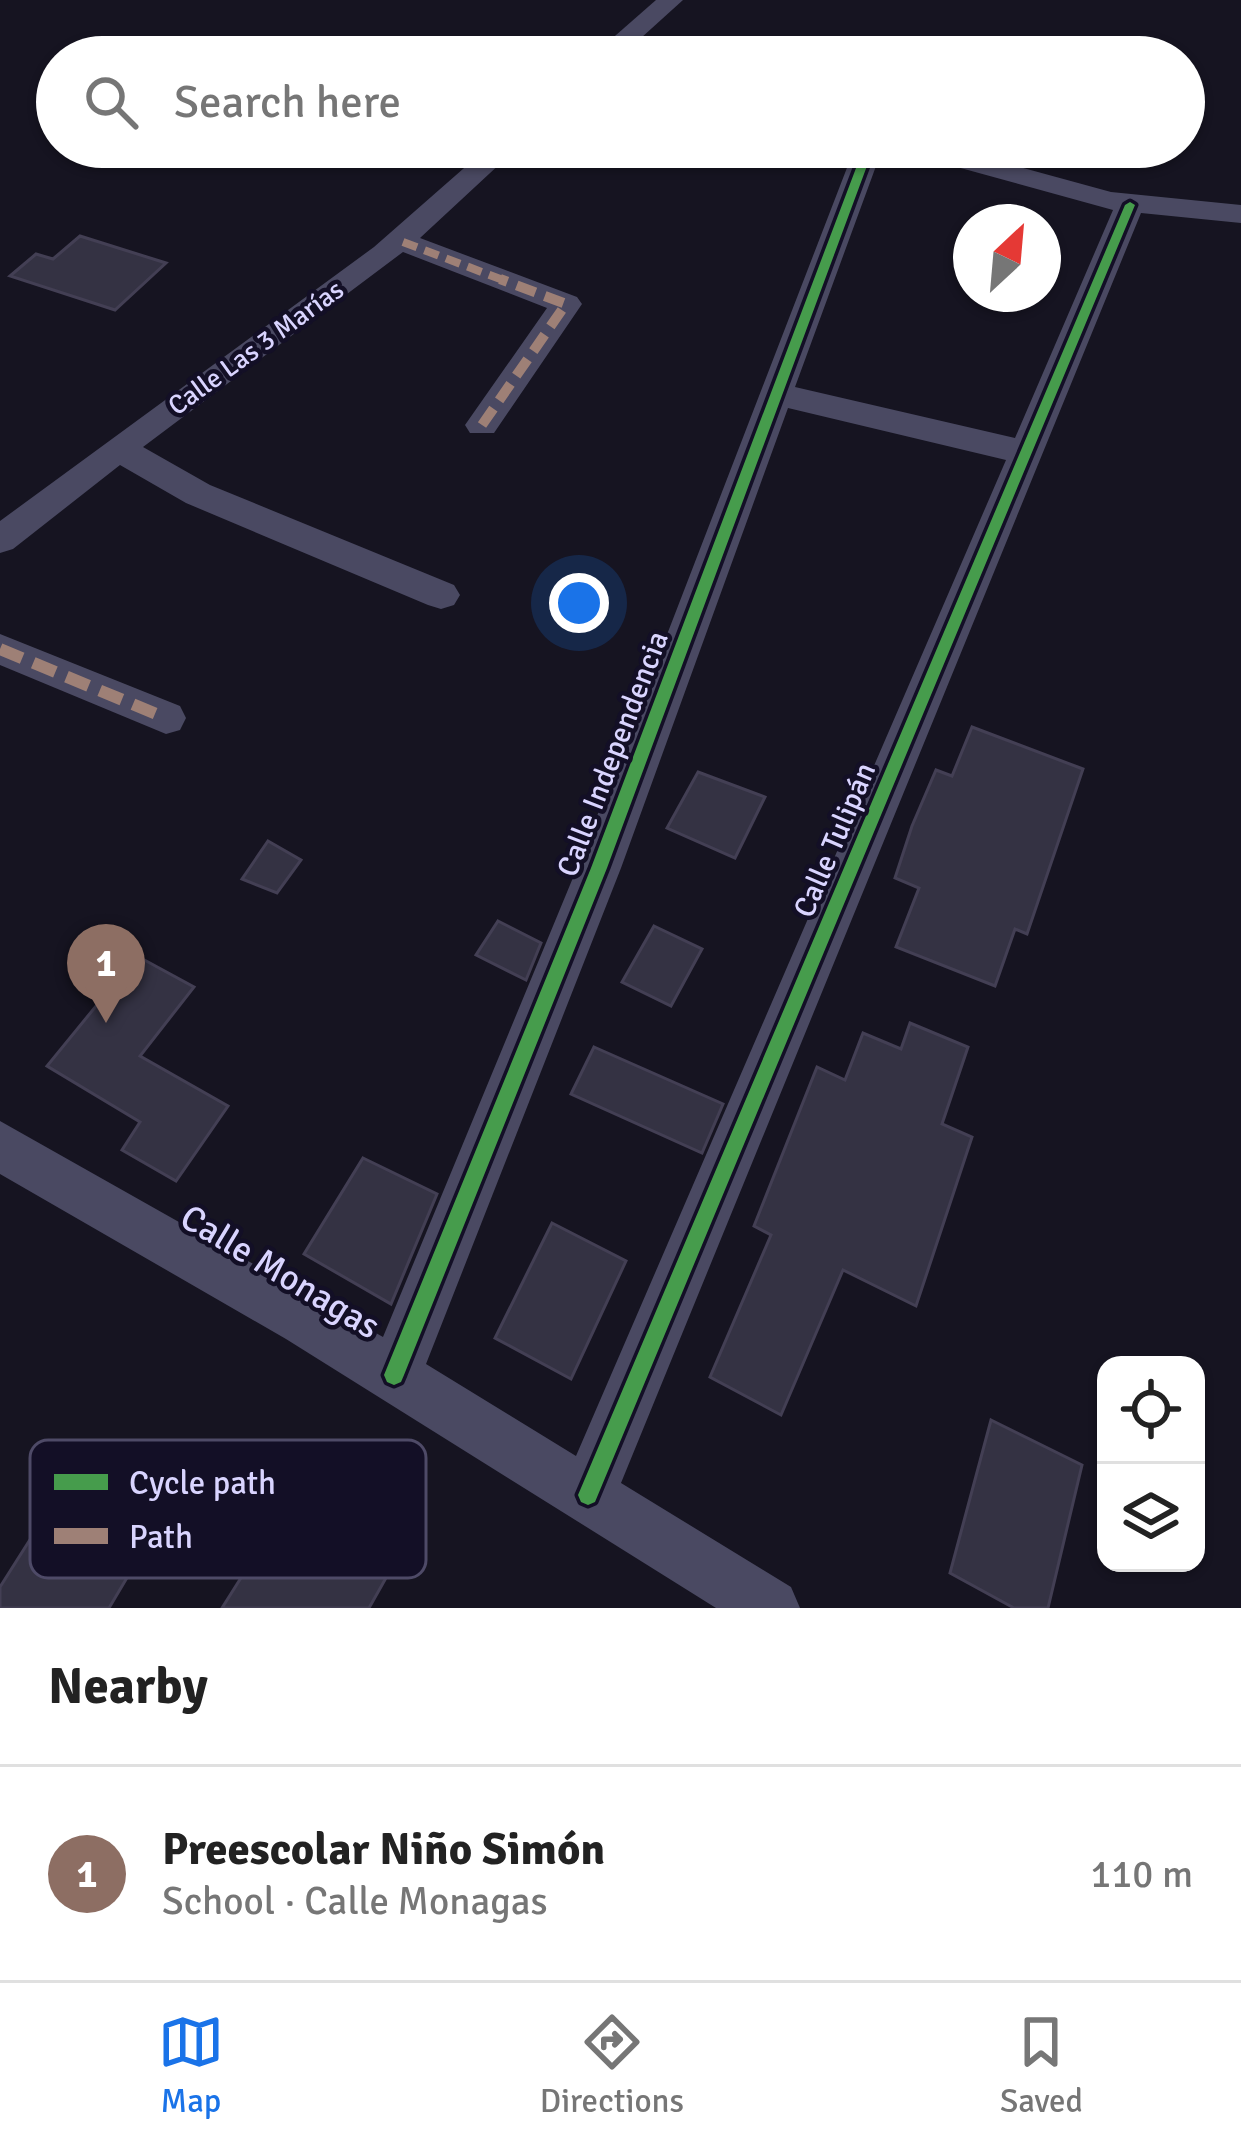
<!DOCTYPE html>
<html lang="en">
<head>
<meta charset="utf-8">
<style>
	body { margin:0; font-family:Signika,sans-serif; background:#f2f2f2; color:#222 }
	.controls { position:absolute; right:36px; bottom:36px; display:grid; overflow:hidden; border-radius:24px; box-shadow:0 3px 9px #0004 }
	.controls button { width:108px; height:108px; display:grid; place-items:center; padding:0; border:0; border-bottom:3px solid #e0e0e0; background:#fff; color:#222; font:60px sans-serif }
	.compass { position:absolute; left:953px; top:204px; width:108px; height:108px; border-radius:50%; background:#fff; box-shadow:0 3px 9px #0004; rotate:26deg }
	.you { position:absolute; left:579px; top:603px; width:42px; height:42px; margin:-30px; border:9px solid #fff; border-radius:50%; background:#1a73e8; box-shadow:0 0 0 18px #1a73e833 }
	.badge { display:grid; place-items:center; width:78px; height:78px; border-radius:50%; background:#1a73e8; color:#fff; font-size:39px; font-weight:700 }
	.pin { position:absolute; translate:-50% -99px; filter:drop-shadow(0 3px 6px #0008) }
	.pin::after { content:''; position:absolute; top:63px; width:42px; height:36px; background:inherit; clip-path:polygon(0 0,100% 0,50% 100%) }
	.list { margin:0; padding:0; list-style:none }
	h2 { display:flex; justify-content:space-between; align-items:center; height:156px; margin:0; padding:0 48px; font-size:51px }
	h2 small { font-size:39px; font-weight:400; color:#767676 }
	.list li { display:grid; grid-template-columns:78px 1fr auto; gap:36px; align-items:center; box-sizing:border-box; height:216px; padding:0 48px; border-top:3px solid #e0e0e0 }
	.list b { display:block; font-size:45px; white-space:nowrap }
	.list p { margin:0; font-size:39px; white-space:nowrap; color:#767676 }
	.list em { font-size:39px; font-style:normal; color:#767676 }
	.icon { flex:none; width:66px; height:66px; fill:none; stroke:currentColor; stroke-width:2; stroke-linecap:round; stroke-linejoin:round }
	.map { position:relative; flex:none; width:1241px; height:1608px; overflow:hidden }
	.search { position:absolute; background:#fff; box-shadow:0 3px 9px #0004; left:36px; right:36px; top:36px; height:132px; display:flex; align-items:center; gap:30px; box-sizing:border-box; padding:0 42px; border-radius:66px; color:#767676; font-size:45px }
	.sheet { height:372px; background:#fff }
	nav { display:flex; justify-content:space-around; align-items:center; box-sizing:border-box; height:168px; border-top:3px solid #e0e0e0; background:#fff; font-size:33px; color:#767676 }
	nav a { display:grid; justify-items:center; gap:6px }
	nav .on { color:#1a73e8 }
	.map>svg:first-child { display:block }
	.building { fill:#343243; stroke:#433f54; stroke-width:3 }
	.lines { fill:none; stroke-linecap:round; stroke-linejoin:round }
	.street { fill:#4a4962; fill-rule:evenodd }
	.quiet-far2 { stroke:#9e8076; stroke-width:8; stroke-dasharray:15 8; stroke-linecap:butt }
	.quiet-far1 { stroke:#9e8076; stroke-width:10; stroke-dasharray:20 10; stroke-linecap:butt }
	.quiet { stroke:#9e8076; stroke-width:12; stroke-dasharray:24 12; stroke-linecap:butt }
	.cycleway-casing { stroke:#130f26; stroke-width:7 }
	.cycleway { fill:#469c4c; fill-rule:evenodd }
	.labels { text-anchor:middle; dominant-baseline:central; stroke-width:9; stroke-linejoin:round; paint-order:stroke }
	.far-street-label { font-size:27px; fill:#d9d4ff; stroke:#130f26 }
	.street-label { font-size:30px; fill:#d9d4ff; stroke:#130f26 }
	.near-street-label { font-size:36px; fill:#d9d4ff; stroke:#130f26 }
	.key { fill:#130f26; stroke:#4e4a67; stroke-width:3 }
	.key-label { font-size:33px; fill:#d9d4ff }
</style>
</head>
<body>
<div class="map">
<svg width="1241" height="1608" viewBox="0 0 1241 1608">
	<rect width="100%" height="100%" fill="#161421"/>
	<!-- building -->
	<g class="building">
		<path d="M 80,236 L 166,263 L 115,310 L 10,276 L 36,254 L 53,259 Z"/>
		<path d="M 972,727 L 1083,769 L 1027,934 L 1015,929 L 995,986 L 896,947 L 919,888 L 895,878 L 912,826 L 936,770 L 952,776 Z"/>
		<path d="M 698,772 L 765,797 L 735,858 L 667,828 Z"/>
		<path d="M 268,841 L 301,860 L 277,893 L 242,879 Z"/>
		<path d="M 498,921 L 541,943 L 526,980 L 476,955 Z"/>
		<path d="M 654,926 L 702,949 L 671,1006 L 622,982 Z"/>
		<path d="M 137,956 L 194,987 L 140,1056 L 228,1106 L 176,1181 L 122,1150 L 140,1122 L 47,1066 Z"/>
		<path d="M 910,1023 L 968,1047 L 942,1124 L 972,1137 L 916,1306 L 843,1270 L 781,1415 L 710,1377 L 771,1235 L 754,1226 L 817,1067 L 845,1080 L 863,1033 L 901,1049 Z"/>
		<path d="M 594,1047 L 723,1104 L 702,1153 L 571,1094 Z"/>
		<path d="M 363,1158 L 437,1194 L 391,1304 L 304,1254 Z"/>
		<path d="M 552,1223 L 626,1261 L 571,1379 L 495,1338 Z"/>
		<path d="M 991,1420 L 1082,1465 L 1048,1608 L 1014,1608 L 950,1573 Z"/>
		<path d="M 64,1486 L 150,1539 L 109,1608 L 0,1608 L 0,1587 Z"/>
		<path d="M 295,1492 L 395,1562 L 369,1608 L 222,1608 Z"/>
	</g>
	<g class="lines">
		<!-- street -->
		<g class="street">
			<path d="M 656,0 L 683,0 L 620,57 L 591,57 Z"/>
			<path d="M 488,147 L 518,147 L 420,238 L 577,297 L 582,304 L 494,433 L 470,433 L 465,425 L 547,308 L 403,252 L 143,447 L 210,485 L 454,585 L 460,595 L 454,605 L 441,609 L 428,605 L 186,503 L 120,465 L 13,549 L 0,553 L 0,521 L 374,247 Z"/>
			<path d="M 855,147 L 883,147 L 795,387 L 1015,438 L 1113,210 L 906,153 L 902,147 L 947,147 L 1111,192 L 1241,205 L 1241,223 L 1141,213 L 621,1483 L 791,1587 L 800,1608 L 716,1608 L 286,1339 L 0,1174 L 0,1121 L 383,1337 L 577,868 ZM 788,408 L 1006,460 L 576,1456 L 426,1364 L 621,868 Z"/>
			<path d="M 0,634 L 180,706 L 186,718 L 180,730 L 166,734 L 0,665 Z"/>
		</g>
		<!-- quiet-far2 -->
		<path class="quiet-far2" d="M 403,242 L 508,282"/>
		<!-- quiet-far1 -->
		<path class="quiet-far1" d="M 482,425 L 566,304 L 500,279"/>
		<!-- quiet -->
		<path class="quiet" d="M 0,649 L 166,718"/>
		<defs>
			<g id="cycleway">
				<path d="M 864,147 L 874,147 L 607,868 L 404,1375 L 401,1382 L 394,1385 L 387,1382 L 384,1375 L 591,868 Z"/>
				<path d="M 1130,202 L 1135,205 L 595,1502 L 588,1505 L 581,1502 L 578,1495 L 581,1488 L 1125,205 Z"/>
			</g>
		</defs>
		<!-- cycleway casing -->
		<use href="#cycleway" class="cycleway-casing"/>
		<!-- cycleway -->
		<use href="#cycleway" class="cycleway"/>
	</g>
	<g class="labels">
		<!-- far-street labels -->
		<g class="far-street-label">
			<text transform="translate(256 348) rotate(-36)">Calle Las 3 Marías</text>
		</g>
		<!-- street labels -->
		<g class="street-label">
			<text transform="translate(613 754) rotate(-69)">Calle Independencia</text>
			<text transform="translate(835 840) rotate(-67)">Calle Tulipán</text>
		</g>
		<!-- near-street labels -->
		<g class="near-street-label">
			<text transform="translate(280 1272) rotate(31)">Calle Monagas</text>
		</g>
	</g>
	<!-- legend -->
	<rect x="30" y="1440" width="396" height="138" rx="18" class="key"/>
	<rect x="54" y="1474" width="54" height="16" fill="#469c4c"/>
	<rect x="54" y="1528" width="54" height="16" fill="#9e8076"/>
	<g class="key-label">
		<text x="129" y="1494">Cycle path</text>
		<text x="129" y="1548">Path</text>
	</g>
</svg>
<div class="controls">
<button><svg class="icon" aria-label="locate" viewBox="0 0 24 24"><circle cx="12" cy="12" r="6"/><path d="M12 2v4M12 18v4M2 12h4M18 12h4"/></svg></button>
<button><svg class="icon" aria-label="layers" viewBox="0 0 24 24"><path d="M12 4l9 5-9 5-9-5zM3 14l9 5 9-5"/></svg></button>
</div>
<svg class="compass" viewBox="-18 -18 36 36"><path d="M0-13l5 13h-10z" fill="#e53935"/><path d="M0 13l5-13h-10z" fill="#767676"/></svg>
<div class="you"></div>
<div class="pin badge" style="left:106px;top:1023px;background:#8d6e63">1</div>
<div class="search"><svg class="icon" aria-label="search" viewBox="0 0 24 24"><circle cx="10" cy="10" r="6"/><path d="M15 15l6 6"/></svg>Search here</div>
</div>
<section class="sheet">
<h2>Nearby<small></small></h2>
<ul class="list">
<li><span class="badge" style="background:#8d6e63">1</span><div><b>Preescolar Niño Simón</b><p>School · Calle Monagas</p></div><em>110 m</em></li>
</ul>
</section>
<nav>
<a class="on"><svg class="icon" aria-label="map" viewBox="0 0 24 24"><path d="M3 6l6-2 6 2 6-2v14l-6 2-6-2-6 2zM9 4v14M15 6v14"/></svg>Map</a>
<a><svg class="icon" aria-label="directions" viewBox="0 0 24 24"><path d="M12 3l9 9-9 9-9-9zM9 14v-3h6M13 9l2 2-2 2"/></svg>Directions</a>
<a><svg class="icon" aria-label="saved" viewBox="0 0 24 24"><path d="M7 4h10v16l-5-4-5 4z"/></svg>Saved</a>
</nav>
</body>
</html>
